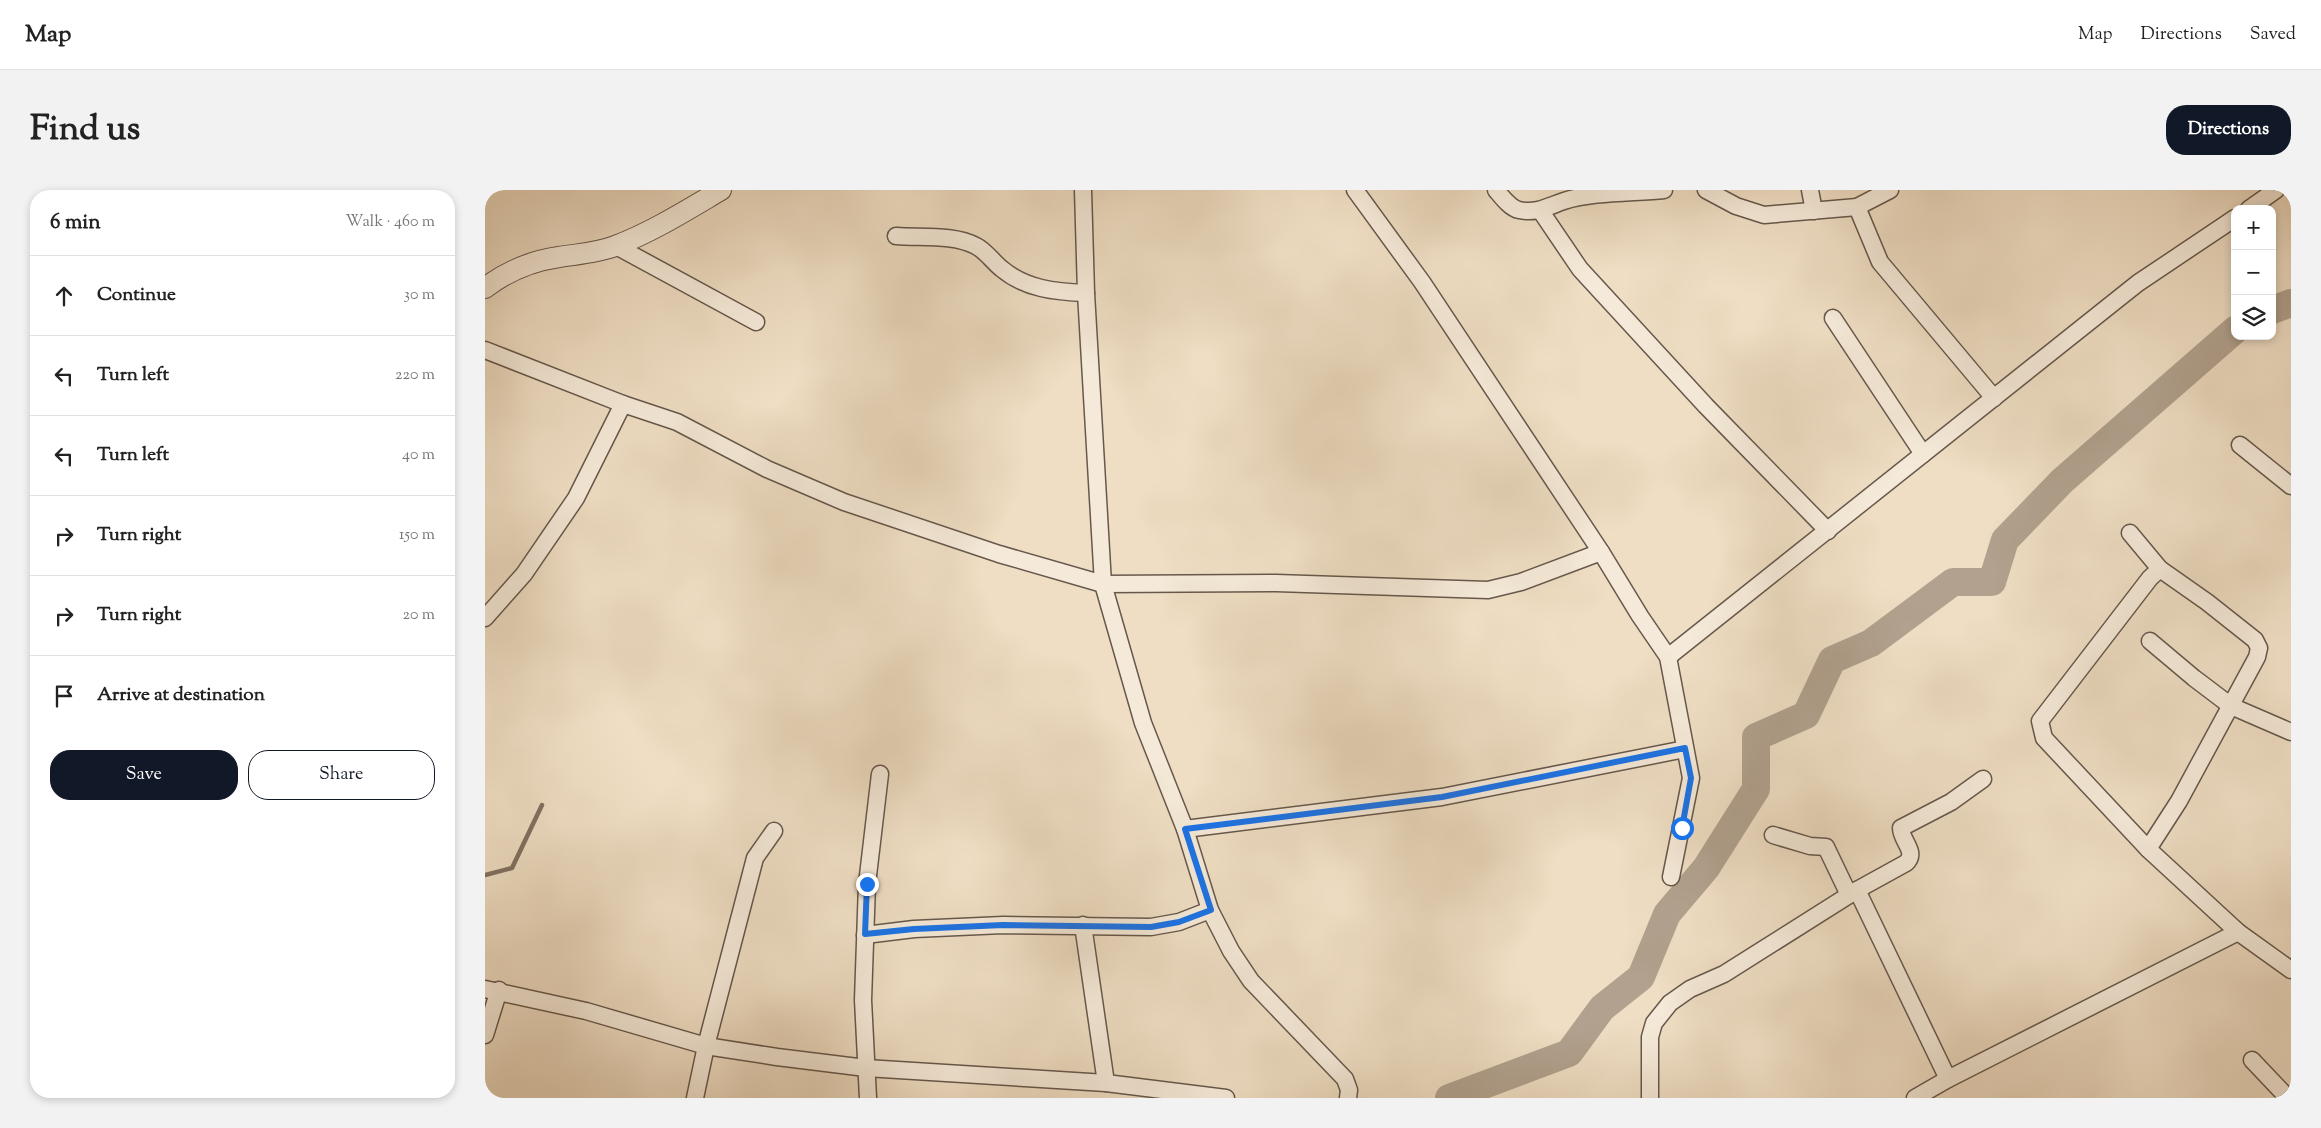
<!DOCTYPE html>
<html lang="en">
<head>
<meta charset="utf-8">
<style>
	body { margin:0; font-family:"Sorts Mill Goudy",serif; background:#f2f2f2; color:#222 }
	.controls { position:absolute; right:15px; top:15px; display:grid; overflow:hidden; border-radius:10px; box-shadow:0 2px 8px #0003 }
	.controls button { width:45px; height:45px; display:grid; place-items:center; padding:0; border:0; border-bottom:1px solid #e0e0e0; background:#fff; color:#222; font:25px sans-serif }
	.stop { position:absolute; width:15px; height:15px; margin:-11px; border:4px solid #1a73e8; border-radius:50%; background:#fff }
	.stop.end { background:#1a73e8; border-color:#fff; box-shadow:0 1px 5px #0008 }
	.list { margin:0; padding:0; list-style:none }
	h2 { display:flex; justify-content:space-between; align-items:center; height:65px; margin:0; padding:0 20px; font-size:21px }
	h2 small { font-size:16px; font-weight:400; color:#767676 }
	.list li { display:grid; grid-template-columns:32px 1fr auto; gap:15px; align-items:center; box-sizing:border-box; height:80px; padding:0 20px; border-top:1px solid #e0e0e0 }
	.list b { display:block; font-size:19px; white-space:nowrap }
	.list em { font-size:16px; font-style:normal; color:#767676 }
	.actions { display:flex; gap:10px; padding:15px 20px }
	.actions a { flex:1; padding:11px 0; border:1px solid #111827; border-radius:20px; text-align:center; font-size:18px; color:#111827 }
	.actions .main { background:#111827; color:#fff }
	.icon { flex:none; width:28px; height:28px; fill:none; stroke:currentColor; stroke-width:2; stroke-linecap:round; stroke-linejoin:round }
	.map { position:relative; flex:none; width:1806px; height:908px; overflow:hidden; border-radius:20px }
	header { display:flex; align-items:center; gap:30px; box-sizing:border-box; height:70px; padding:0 25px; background:#fff; border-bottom:1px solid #e0e0e0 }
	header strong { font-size:24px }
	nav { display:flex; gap:28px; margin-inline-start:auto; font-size:18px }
	.intro { display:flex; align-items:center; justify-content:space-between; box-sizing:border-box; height:120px; padding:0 30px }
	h1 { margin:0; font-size:35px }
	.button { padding:12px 22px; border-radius:20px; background:#111827; color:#fff; font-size:18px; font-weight:700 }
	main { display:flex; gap:30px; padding:0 30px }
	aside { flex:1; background:#fff; border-radius:20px; box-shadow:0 2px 8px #0003 }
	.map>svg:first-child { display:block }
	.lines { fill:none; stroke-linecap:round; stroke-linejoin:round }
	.stream { stroke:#817264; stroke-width:4.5 }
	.river { stroke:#b1a18e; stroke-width:28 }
	.minor-casing { stroke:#66584c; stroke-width:19 }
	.tertiary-casing { stroke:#66584c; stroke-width:22 }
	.minor { stroke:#f5ead9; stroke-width:16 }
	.tertiary { stroke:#f5ead9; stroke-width:20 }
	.route { stroke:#1a73e8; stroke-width:6 }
</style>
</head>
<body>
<header>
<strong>Map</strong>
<nav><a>Map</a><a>Directions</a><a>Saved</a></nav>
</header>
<div class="intro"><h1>Find us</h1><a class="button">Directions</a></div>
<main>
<aside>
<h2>6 min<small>Walk · 460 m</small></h2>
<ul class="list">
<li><svg class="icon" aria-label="ahead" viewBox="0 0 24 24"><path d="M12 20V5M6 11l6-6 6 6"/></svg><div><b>Continue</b></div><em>30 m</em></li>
<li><svg class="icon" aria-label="left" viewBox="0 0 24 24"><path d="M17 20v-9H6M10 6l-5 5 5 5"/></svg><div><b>Turn left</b></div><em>220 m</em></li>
<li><svg class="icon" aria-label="left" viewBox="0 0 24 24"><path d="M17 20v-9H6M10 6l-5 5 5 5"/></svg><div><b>Turn left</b></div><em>40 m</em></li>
<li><svg class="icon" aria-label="right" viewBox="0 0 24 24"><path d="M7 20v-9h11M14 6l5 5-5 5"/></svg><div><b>Turn right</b></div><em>150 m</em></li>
<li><svg class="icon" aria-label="right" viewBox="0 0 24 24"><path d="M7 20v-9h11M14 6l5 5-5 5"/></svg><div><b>Turn right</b></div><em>20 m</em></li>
<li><svg class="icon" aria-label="arrive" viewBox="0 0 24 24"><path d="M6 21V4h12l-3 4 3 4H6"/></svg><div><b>Arrive at destination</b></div></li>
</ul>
<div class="actions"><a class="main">Save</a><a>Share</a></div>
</aside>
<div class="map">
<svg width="1806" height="908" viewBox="0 0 1806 908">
	<rect width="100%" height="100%" fill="#efdec4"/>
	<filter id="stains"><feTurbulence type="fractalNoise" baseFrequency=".004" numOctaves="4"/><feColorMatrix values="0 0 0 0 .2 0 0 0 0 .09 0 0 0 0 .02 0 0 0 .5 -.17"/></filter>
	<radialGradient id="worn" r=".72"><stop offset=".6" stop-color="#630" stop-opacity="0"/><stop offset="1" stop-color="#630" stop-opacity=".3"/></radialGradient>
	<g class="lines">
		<!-- stream -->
		<path class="stream" d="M 0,685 L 27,678 L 57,615"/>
		<!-- river -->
		<g class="river">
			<path d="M 1787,120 L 1806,113"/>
			<path d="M 964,908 L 1084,863 L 1117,818 L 1156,787 L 1182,724 L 1221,678 L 1271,599 L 1271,547 L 1321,525 L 1347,470 L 1386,453 L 1468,392 L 1507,392 L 1520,350 L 1577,291 L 1750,140"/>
		</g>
		<defs>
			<g id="minor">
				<path d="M 598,0 L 601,103 L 618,394 L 658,533 L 700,639 L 725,720 L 746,761 L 766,791 L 860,889 L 864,900 L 863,908"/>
				<path d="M 870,0 L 937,92 L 1116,362 L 1155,426 L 1183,467 L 1206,588 L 1186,687"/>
				<path d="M 1011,0 C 1017,7 1025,18 1034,20 C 1051,24 1064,16 1079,11 C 1106,2 1150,3 1179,0"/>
				<path d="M 1221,0 L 1251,16 L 1279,25 L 1372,17 L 1405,0"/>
				<path d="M 1325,0 L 1329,21"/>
				<path d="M 1372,17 L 1395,72 L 1509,208"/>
				<path d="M 1764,19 L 1791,0"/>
				<path d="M 1055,20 L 1095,79 L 1221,216 L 1343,341"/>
				<path d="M 411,46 C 436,48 469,44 491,56 C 501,61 508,72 517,79 C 541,99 571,102 601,103"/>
				<path d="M 131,56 L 271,132"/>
				<path d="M 1348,128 L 1438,264"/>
				<path d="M 0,160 L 138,214 L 192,232 L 282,279 L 359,312 L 514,364 L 618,394 L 791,393 L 1003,400 L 1036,392 L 1116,362"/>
				<path d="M 1755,255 L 1806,296"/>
				<path d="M 1645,343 L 1675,379 L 1722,412 L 1770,450 L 1774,458 L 1772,467 L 1694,611 L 1663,659"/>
				<path d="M 1675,379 L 1665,388 L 1555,531 L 1559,548 L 1663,659 L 1753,742 L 1806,780"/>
				<path d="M 0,428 L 39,384 L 91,308 L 138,214"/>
				<path d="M 1665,451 L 1709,488 L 1746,516 L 1806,542"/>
				<path d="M 1183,467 L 1653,93 L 1750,28"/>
				<path d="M 700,639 L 957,607 L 1200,559"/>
				<path d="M 1288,645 L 1325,656 L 1341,657 L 1364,705"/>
				<path d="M 1372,700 L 1463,889"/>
				<path d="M 598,735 L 621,893"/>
				<path d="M 380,745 L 429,739 L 518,735 L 666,737 L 694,732 L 725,720"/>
				<path d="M 0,799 L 101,821 L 221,856 L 292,867 L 381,878 L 621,893 L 741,908"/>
				<path d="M 0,845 L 14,800"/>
				<path d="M 1767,870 L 1803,908"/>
				<path d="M 210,908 L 221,856 L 270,668 L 289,641"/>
				<path d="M 383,908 L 378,810 L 382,694 L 395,584"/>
				<path d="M 1165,908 L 1165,847 L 1169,833 L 1185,813 L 1205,799 L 1239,784 L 1372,700 L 1421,673 C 1433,662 1416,651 1416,638 L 1466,612 L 1498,589"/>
				<path d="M 1430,908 L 1463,889 L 1753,742"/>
			</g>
			<path id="tertiary" d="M 0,98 C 22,81 46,71 74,67 C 93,64 112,63 130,56 C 167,42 202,20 236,0"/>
		</defs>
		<!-- minor casing -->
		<use href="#minor" class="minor-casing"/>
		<!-- tertiary casing -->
		<use href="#tertiary" class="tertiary-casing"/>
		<!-- minor -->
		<use href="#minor" class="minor"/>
		<!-- tertiary -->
		<use href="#tertiary" class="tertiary"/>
	</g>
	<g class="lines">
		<!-- route -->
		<path class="route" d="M 382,694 L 380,744 L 429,739 L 518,735 L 666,737 L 694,732 L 726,720 L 700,639 L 957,607 L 1200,558 L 1206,588 L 1197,638"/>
	</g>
	<rect width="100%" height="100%" filter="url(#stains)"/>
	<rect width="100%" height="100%" fill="url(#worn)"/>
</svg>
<div class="controls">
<button>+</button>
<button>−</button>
<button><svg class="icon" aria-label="layers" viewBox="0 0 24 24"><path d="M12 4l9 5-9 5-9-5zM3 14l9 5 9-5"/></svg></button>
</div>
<div class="stop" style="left:1197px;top:638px"></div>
<div class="stop end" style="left:382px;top:694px"></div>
</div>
</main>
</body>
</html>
